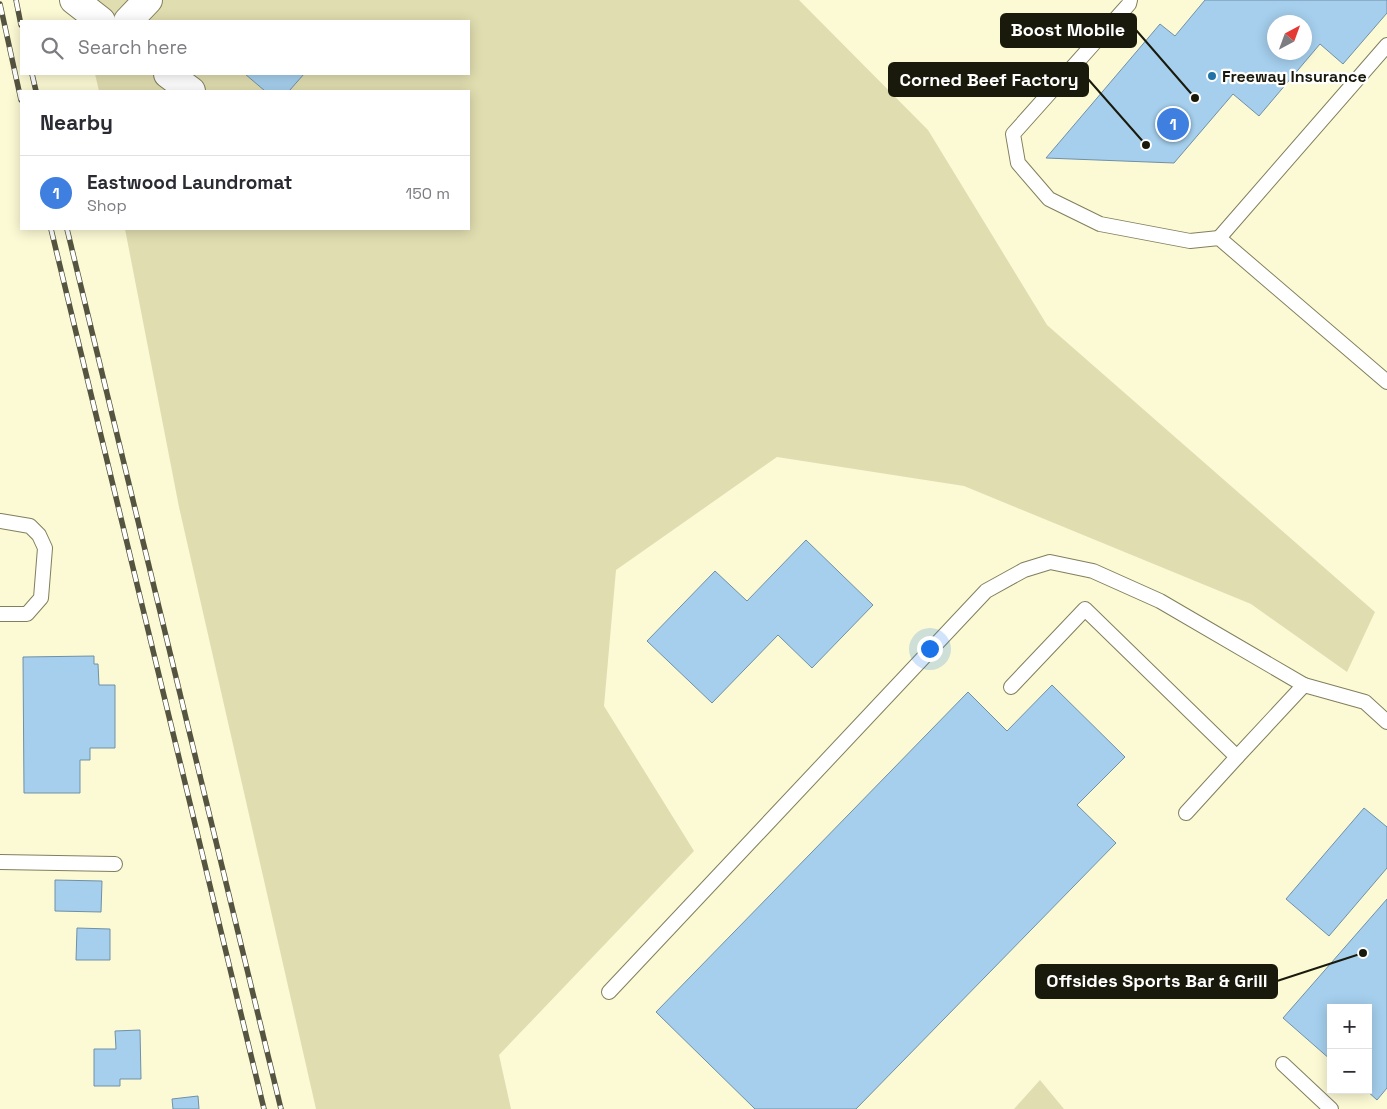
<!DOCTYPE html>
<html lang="en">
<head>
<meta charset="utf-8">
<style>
	body { margin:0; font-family:"Space Grotesk",sans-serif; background:#f7f7f7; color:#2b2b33 }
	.controls { position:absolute; right:15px; bottom:15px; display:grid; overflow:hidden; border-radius:0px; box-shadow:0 2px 12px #0003 }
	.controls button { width:45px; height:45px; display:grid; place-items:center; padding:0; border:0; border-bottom:1px solid #e1e1e2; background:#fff; color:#2b2b33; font:25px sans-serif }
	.compass { position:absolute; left:1267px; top:15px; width:45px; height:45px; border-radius:50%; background:#fff; box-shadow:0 2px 12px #0003; rotate:41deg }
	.you { position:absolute; left:929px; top:648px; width:18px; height:18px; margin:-12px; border:4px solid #fff; border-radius:50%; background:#1a73e8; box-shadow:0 0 0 8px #1a73e833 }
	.badge { display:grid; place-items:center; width:32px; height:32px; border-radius:50%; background:#2073a4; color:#fff; font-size:16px; font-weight:700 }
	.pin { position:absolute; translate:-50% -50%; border:2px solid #fff; box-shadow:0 1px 5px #0006 }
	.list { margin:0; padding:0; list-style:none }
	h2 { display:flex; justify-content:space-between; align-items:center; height:65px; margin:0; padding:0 20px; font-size:21px }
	h2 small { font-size:16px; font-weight:400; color:#7c7c81 }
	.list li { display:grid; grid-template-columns:32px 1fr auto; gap:15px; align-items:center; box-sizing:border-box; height:75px; padding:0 20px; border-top:1px solid #e1e1e2 }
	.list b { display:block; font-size:19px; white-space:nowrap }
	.list p { margin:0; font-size:16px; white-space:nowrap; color:#7c7c81 }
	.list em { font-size:16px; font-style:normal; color:#7c7c81 }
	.icon { flex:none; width:28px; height:28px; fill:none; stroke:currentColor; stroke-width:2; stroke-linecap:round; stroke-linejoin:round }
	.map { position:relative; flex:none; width:1387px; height:1109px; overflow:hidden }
	.search { position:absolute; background:#fff; box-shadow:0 2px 12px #0003; left:20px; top:20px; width:450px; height:55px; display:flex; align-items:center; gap:12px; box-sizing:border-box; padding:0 18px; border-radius:0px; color:#7c7c81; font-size:19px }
	.panel { position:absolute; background:#fff; box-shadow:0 2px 12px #0003; left:20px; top:90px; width:450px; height:140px; border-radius:0px }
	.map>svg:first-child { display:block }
	.green { fill:#e0ddb0 }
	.building { fill:#a5cfed; stroke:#7090a7; fill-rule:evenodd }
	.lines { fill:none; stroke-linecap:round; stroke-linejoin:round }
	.service-casing { stroke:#817f5d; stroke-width:16 }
	.minor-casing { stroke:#817f5d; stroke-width:30 }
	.service { stroke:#fff; stroke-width:14 }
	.minor { stroke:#fff; stroke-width:28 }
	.rail-casing { stroke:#555440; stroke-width:5.5 }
	.rail { stroke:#fff; stroke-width:4; stroke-dasharray:11; stroke-linecap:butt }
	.poi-dot { fill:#2073a4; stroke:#fff; stroke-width:2 }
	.labels { text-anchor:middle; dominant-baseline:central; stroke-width:4.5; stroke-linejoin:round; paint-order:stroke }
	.poi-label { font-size:16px; font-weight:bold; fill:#1a1a0c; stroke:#fff; text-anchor:start }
	.leader { fill:none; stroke:#1a1a0c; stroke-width:2 }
	.callout-dot { fill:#1a1a0c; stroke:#fff; stroke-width:2 }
	.callout { fill:#1a1a0c; stroke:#1a1a0c; stroke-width:2 }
	.callout-label { font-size:18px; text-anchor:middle; font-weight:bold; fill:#fff }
</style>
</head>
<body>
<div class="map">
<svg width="1387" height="1109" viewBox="0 0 1387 1109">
	<rect width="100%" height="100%" fill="#fcfad4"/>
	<!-- green -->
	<g class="green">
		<path d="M 81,0 L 799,0 L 928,130 L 1047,325 L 1375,612 L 1347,672 L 1251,604 L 964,486 L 777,457 L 616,570 L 604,706 L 694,851 L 499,1055 L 511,1109 L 316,1109 L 179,507 L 125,229 L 469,229 L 469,91 L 99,91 L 95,74 L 469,74 L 469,21 L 85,21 Z"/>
		<path d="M 1040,1080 L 1064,1109 L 1014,1109 Z"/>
	</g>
	<!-- building -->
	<g class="building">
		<path d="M 1205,0 L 1387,0 L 1387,13 L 1343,64 L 1320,44 L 1259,116 L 1233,94 L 1174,163 L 1046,158 L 1160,24 L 1175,36 ZM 1274,22 L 1304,22 L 1304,52 L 1274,52 Z"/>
		<path d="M 245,74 L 304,74 L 289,91 L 265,91 Z"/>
		<path d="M 806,540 L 873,605 L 812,668 L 778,635 L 712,703 L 647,641 L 715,571 L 747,601 Z"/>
		<path d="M 94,656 L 94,664 L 98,664 L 99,685 L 115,685 L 115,748 L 90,748 L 90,760 L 80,760 L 80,793 L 24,793 L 23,657 Z"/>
		<path d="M 1052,685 L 1125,757 L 1077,805 L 1116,843 L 856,1109 L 755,1109 L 656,1012 L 968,692 L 1007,731 Z"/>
		<path d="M 1364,808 L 1387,827 L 1387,868 L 1329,936 L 1286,899 Z"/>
		<path d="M 55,880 L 102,881 L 101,912 L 55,911 Z"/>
		<path d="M 1387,899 L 1387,1088 L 1377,1100 L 1366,1090 L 1368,1090 L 1368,1008 L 1331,1008 L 1331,1060 L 1283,1018 Z"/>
		<path d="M 77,928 L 110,929 L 110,960 L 76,960 Z"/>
		<path d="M 140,1030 L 141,1079 L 120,1079 L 120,1086 L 94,1086 L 94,1049 L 116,1049 L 115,1031 Z"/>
		<path d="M 198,1096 L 199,1109 L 173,1109 L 172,1099 Z"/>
	</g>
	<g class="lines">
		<defs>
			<g id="service">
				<path d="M 1130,0 L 1129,4 L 1013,134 L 1018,163 L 1049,199 L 1100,224 L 1190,241 L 1219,238 L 1387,382"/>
				<path d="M 1219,238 L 1387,45"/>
				<path d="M 0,521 L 30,526 L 39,535 L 45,548 L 41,598 L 27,614 L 0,614"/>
				<path d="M 1011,687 L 1085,609 L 1237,757 L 1186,813"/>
				<path d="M 1237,757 L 1304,685 L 1365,702 L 1387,722"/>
				<path d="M 0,862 L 115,864"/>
				<path d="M 609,992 L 986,591 L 1024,570 L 1050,562 L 1093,571 L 1160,601 L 1304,685"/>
				<path d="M 1283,1064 L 1331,1109"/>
			</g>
			<g id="minor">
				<path d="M 74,0 L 101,21"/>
				<path d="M 128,21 L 148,0"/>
				<path d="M 168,74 L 191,91"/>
			</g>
		</defs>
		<!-- service casing -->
		<use href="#service" class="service-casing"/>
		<!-- minor casing -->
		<use href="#minor" class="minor-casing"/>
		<!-- service -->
		<use href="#service" class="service"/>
		<!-- minor -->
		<use href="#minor" class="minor"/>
		<defs>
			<g id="rail">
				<path d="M 16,0 L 21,25"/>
				<path d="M 0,4 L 21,100"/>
				<path d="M 32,74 L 36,91"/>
				<path d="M 51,229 L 264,1109"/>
				<path d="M 67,229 L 281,1109"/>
			</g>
		</defs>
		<!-- rail casing -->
		<use href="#rail" class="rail-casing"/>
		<!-- rail -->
		<use href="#rail" class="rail"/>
	</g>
	<!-- markers -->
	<circle class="poi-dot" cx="1212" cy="76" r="5"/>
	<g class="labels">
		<!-- poi labels -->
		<g class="poi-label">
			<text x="1222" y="76">Freeway Insurance</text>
		</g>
	</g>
	<!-- callouts -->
	<path class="leader" d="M1195 98L1136 30M1146 145L1088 79M1363 953L1277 981"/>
	<g class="callout-dot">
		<circle cx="1195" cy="98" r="5"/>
		<circle cx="1146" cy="145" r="5"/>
		<circle cx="1363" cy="953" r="5"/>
	</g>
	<g class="callout">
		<rect x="1001" y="14" width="135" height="33" rx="5"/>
		<rect x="889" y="63" width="199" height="33" rx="5"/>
		<rect x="1036" y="965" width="241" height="33" rx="5"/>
	</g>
	<g class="callout-label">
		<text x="1068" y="36">Boost Mobile</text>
		<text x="989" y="86">Corned Beef Factory</text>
		<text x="1157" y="987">Offsides Sports Bar &amp; Grill</text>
	</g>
</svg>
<div class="controls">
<button>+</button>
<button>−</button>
</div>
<svg class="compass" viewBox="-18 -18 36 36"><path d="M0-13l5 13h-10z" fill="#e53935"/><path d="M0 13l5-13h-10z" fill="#7c7c81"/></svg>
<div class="you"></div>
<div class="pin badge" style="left:1173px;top:124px;background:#3f7fe0">1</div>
<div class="search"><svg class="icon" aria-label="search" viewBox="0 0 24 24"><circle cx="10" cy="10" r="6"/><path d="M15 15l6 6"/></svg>Search here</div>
<section class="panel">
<h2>Nearby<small></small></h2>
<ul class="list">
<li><span class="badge" style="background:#3f7fe0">1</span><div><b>Eastwood Laundromat</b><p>Shop</p></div><em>150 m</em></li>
</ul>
</section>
</div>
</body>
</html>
